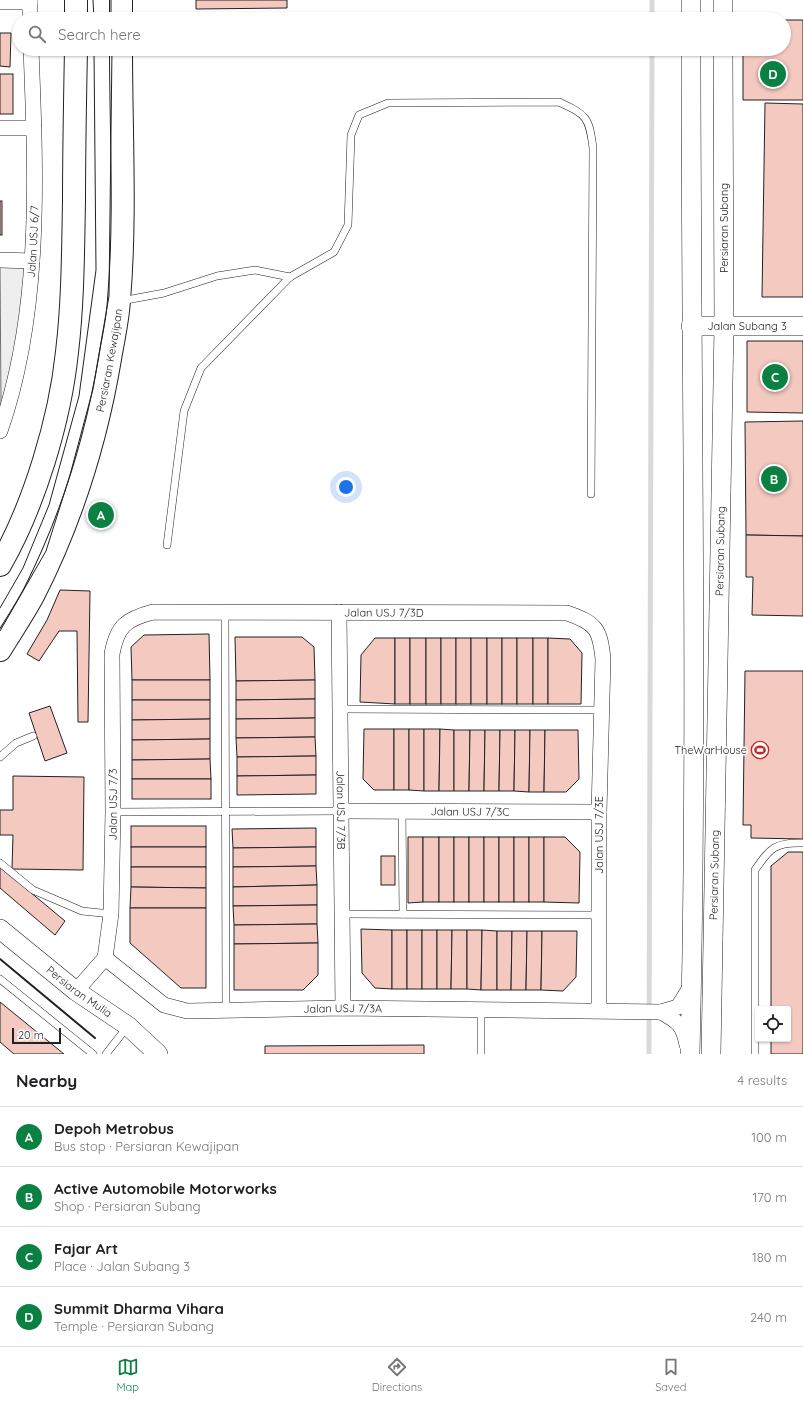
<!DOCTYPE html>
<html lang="en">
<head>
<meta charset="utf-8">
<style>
	body { margin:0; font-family:Quicksand,sans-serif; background:#f2f2f2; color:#202124 }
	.controls { position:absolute; right:12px; bottom:12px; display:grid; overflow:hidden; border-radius:4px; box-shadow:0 1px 3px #0004 }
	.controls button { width:36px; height:36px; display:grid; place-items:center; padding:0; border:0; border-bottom:1px solid #e0e0e0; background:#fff; color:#202124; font:20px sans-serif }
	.scale { position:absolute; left:12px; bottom:10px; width:49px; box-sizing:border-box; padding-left:4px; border:2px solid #222; border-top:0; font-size:11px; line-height:14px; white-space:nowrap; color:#222; -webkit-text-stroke:3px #fff; paint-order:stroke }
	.you { position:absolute; left:346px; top:487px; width:14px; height:14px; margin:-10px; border:3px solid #fff; border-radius:50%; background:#1a73e8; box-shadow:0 0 0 6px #1a73e833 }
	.badge { display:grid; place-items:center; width:26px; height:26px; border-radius:50%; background:#0b8043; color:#fff; font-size:13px; font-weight:700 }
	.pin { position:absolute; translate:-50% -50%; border:2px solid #fff; box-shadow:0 1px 4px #0006 }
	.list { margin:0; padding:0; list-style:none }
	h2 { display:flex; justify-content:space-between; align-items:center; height:52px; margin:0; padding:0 16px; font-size:17px }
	h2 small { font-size:13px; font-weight:400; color:#757577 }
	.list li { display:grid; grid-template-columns:26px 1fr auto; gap:12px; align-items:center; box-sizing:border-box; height:60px; padding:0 16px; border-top:1px solid #e0e0e0 }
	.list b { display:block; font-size:15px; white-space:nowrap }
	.list p { margin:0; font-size:13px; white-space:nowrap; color:#757577 }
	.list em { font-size:13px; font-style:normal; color:#757577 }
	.icon { flex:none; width:22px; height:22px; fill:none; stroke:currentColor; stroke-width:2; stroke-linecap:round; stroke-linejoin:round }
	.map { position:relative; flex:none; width:803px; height:1054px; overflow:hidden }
	.search { position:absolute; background:#fff; box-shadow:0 1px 3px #0004; left:12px; right:12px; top:12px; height:44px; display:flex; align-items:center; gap:10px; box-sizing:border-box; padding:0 14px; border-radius:22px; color:#757577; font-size:15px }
	.sheet { height:292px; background:#fff }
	nav { display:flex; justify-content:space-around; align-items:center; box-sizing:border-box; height:56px; border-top:1px solid #e0e0e0; background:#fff; font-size:11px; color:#757577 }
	nav a { display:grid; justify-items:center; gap:2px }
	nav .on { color:#0b8043 }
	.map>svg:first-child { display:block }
	.green { fill:#eee; stroke:#6f6f6f }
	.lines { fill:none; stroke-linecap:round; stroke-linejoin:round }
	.stream { stroke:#d9d9d9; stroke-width:5 }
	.building { fill:#f3c9c0; stroke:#222 }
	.service-casing { stroke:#222; stroke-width:8 }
	.minor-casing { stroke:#222; stroke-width:16 }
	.tertiary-casing { stroke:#222; stroke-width:20 }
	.primary-casing { stroke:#222; stroke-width:24 }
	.service { stroke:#fff; stroke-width:7 }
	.minor { stroke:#fff; stroke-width:15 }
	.tertiary { stroke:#fff; stroke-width:19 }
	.primary { stroke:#fff; stroke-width:22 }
	.tram { stroke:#222; stroke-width:1 }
	.wall { stroke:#222; stroke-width:2 }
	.labels { text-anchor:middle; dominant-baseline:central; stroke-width:3; stroke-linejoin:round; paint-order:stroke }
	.street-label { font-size:11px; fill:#222; stroke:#fff }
	.poi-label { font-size:11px; fill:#222; stroke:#fff; text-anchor:end }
</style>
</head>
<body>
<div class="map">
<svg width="803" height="1054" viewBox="0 0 803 1054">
	<rect width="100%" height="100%" fill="#fff"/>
	<!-- green -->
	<path class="green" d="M 0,265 L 28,267 L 13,367 L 1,405 Z"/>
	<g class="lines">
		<!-- stream -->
		<g class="stream">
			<path d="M 652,19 L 652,0"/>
			<path d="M 649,1054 L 652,49"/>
		</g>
	</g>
	<!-- building -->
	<g class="building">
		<path d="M 196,0 L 287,0 L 287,8 L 196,9 Z"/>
		<path d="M 784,20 L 803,20 L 803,100 L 743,100 L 743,49 L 784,49 Z"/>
		<path d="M 0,33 L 11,33 L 10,67 L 0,66 Z"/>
		<rect x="0" y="74" width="13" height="40"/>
		<path d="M 765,103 L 803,104 L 803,297 L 762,297 Z"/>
		<rect x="0" y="201" width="2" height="34"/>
		<path d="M 747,341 L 803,341 L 803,413 L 747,412 Z"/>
		<path d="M 803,421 L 803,536 L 746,535 L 745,422 Z"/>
		<path d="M 746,535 L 803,536 L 803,616 L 752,615 L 753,577 L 746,577 Z"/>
		<path d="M 60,590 L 90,591 L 88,722 L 78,722 L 77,631 L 59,631 L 39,661 L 27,654 L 47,620 Z"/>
		<path d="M 209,634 L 210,680 L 132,680 L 131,647 L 144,635 Z"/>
		<path d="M 235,637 L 302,637 L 314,647 L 315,680 L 236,681 Z"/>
		<path d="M 375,638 L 395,638 L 395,704 L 360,702 L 361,655 Z"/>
		<rect x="395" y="638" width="15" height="66"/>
		<rect x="410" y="638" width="16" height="66"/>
		<rect x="426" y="638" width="15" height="66"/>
		<rect x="441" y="638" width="15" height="66"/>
		<rect x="456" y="638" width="15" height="66"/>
		<rect x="471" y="638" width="16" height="66"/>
		<rect x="487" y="638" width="15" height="66"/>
		<rect x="502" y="638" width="15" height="66"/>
		<rect x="517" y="638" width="16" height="66"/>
		<rect x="533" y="638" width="15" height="66"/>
		<path d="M 548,638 L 570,639 L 582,653 L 581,704 L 548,704 Z"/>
		<path d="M 745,671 L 803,671 L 803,839 L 751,838 L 751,825 L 743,825 Z"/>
		<rect x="132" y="680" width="78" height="20"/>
		<path d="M 315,680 L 315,699 L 236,700 L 236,681 Z"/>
		<path d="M 315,699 L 315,718 L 236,719 L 236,700 Z"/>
		<path d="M 132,700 L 210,700 L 210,719 L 132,720 Z"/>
		<path d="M 50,706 L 67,753 L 45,761 L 29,713 Z"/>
		<path d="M 315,718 L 315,737 L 236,738 L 236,719 Z"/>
		<path d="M 210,719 L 210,739 L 132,740 L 132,720 Z"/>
		<path d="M 364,729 L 394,729 L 394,790 L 374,790 L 363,779 Z"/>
		<rect x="394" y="729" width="15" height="61"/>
		<path d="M 409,729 L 424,729 L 424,791 L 409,790 Z"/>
		<path d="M 424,729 L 440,729 L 439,791 L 424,791 Z"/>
		<path d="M 440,729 L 454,730 L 454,791 L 439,791 Z"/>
		<path d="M 454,730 L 470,730 L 469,791 L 454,791 Z"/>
		<path d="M 470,730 L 485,730 L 484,791 L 469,791 Z"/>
		<path d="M 485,730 L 500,730 L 499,791 L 484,791 Z"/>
		<path d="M 500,730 L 515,730 L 514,791 L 499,791 Z"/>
		<path d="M 515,730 L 530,730 L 529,792 L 514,791 Z"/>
		<path d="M 530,730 L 545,730 L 544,792 L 529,792 Z"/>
		<path d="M 545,730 L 578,730 L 579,779 L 566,792 L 544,792 Z"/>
		<path d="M 315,737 L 316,756 L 237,757 L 236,738 Z"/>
		<path d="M 210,739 L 210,759 L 132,760 L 132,740 Z"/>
		<path d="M 316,756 L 316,775 L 237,776 L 237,757 Z"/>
		<path d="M 210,759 L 211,779 L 132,779 L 132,760 Z"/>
		<path d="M 316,775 L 316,794 L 237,795 L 237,776 Z"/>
		<path d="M 13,776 L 84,777 L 83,870 L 12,869 L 13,835 L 0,835 L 0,810 L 13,810 Z"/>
		<rect x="132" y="779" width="79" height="20"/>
		<rect x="131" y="826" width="75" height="21"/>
		<path d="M 316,828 L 316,847 L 233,848 L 232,829 Z"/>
		<path d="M 408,837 L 423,837 L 423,902 L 408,903 Z"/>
		<rect x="423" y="837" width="16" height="65"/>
		<rect x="439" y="837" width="15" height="65"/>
		<rect x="454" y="837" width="15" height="65"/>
		<rect x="469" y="837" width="15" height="65"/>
		<rect x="484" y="837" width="15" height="65"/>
		<rect x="499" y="837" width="15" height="65"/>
		<rect x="514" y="837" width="15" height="65"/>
		<rect x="529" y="837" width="15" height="65"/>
		<path d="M 544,837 L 565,837 L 580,852 L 579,903 L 544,902 Z"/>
		<rect x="131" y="847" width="75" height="20"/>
		<path d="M 316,847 L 316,866 L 233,867 L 233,848 Z"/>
		<path d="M 788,852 L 803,852 L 803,1054 L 771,1054 L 771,1039 L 788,1039 L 788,1009 L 771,1009 L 771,866 Z"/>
		<rect x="381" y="856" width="14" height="29"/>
		<path d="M 316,866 L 317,885 L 233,887 L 233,867 Z"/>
		<path d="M 0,867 L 65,921 L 55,935 L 0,888 Z"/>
		<path d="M 131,867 L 206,867 L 206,888 L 131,887 Z"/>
		<path d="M 317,885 L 317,905 L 233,906 L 233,887 Z"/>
		<path d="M 131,887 L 206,888 L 206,908 L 130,908 Z"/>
		<path d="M 317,905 L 317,924 L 234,925 L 233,906 Z"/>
		<path d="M 130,908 L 206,908 L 206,988 L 181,988 L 130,943 Z"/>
		<path d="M 317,924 L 318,943 L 234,944 L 234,925 Z"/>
		<path d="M 361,929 L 392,930 L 392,989 L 375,988 L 362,973 Z"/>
		<rect x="392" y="930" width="15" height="59"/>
		<rect x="407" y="930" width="15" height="59"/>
		<rect x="422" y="930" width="15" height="59"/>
		<path d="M 437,930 L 452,930 L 451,989 L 437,989 Z"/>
		<path d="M 452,930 L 467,930 L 467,989 L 451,989 Z"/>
		<path d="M 467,930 L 482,930 L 481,990 L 467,989 Z"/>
		<path d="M 482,930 L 497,931 L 497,990 L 481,990 Z"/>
		<path d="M 497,931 L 512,931 L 511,990 L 497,990 Z"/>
		<path d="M 512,931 L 527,931 L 526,990 L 511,990 Z"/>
		<path d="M 527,931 L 542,931 L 541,990 L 526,990 Z"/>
		<path d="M 542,931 L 577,931 L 576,977 L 563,991 L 541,990 Z"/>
		<path d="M 318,943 L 318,975 L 303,990 L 234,990 L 234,944 Z"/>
		<path d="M 0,1002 L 64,1054 L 14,1054 L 0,1042 Z"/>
		<path d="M 424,1045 L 424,1054 L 265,1054 L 265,1046 Z"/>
	</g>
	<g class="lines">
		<defs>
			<g id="service">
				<path d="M 121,301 L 164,293 L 217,276 L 255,270 L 290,277"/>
				<path d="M 167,545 L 184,411 L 201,368 L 290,277 L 334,252 L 348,225 L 351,135 L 359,115 L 388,103 L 559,102 C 587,115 589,117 593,148 L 591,494"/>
				<path d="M 225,612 L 226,1011"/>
				<path d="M 340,709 L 602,710"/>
				<path d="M 0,757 L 16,743 L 33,736"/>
				<path d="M 402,811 L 403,914"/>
				<path d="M 113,812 L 340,811"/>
				<path d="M 0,863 L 33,890 L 82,911 L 111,914"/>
				<path d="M 342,914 L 599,915"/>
				<path d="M 0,979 L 93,1054"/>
				<path d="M 481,1011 L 481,1054"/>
				<path d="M 106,1054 L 128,1026"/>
				<path d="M 755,1054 L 755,870 C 770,848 775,842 803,843"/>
			</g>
			<g id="minor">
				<path d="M 30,0 L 30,19"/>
				<path d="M 0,2 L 30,2"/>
				<path d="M 0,128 L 34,128"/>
				<path d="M 0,260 L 32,261"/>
				<path id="s1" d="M 0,431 C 42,312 36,174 31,49"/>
				<path id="s2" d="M 339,612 L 343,1008"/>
				<path id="s3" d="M 340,811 L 599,812"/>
				<path id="s4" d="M 105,958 L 164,1005 L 187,1011 L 343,1008 L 661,1012 L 678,1007 L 691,986"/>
				<path id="s5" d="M 76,991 L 105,958 L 111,914 L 113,812 L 112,654 C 117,626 126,619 153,612 L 567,613 C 596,623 600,629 603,659 L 599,812 L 599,1010"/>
				<path d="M 661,1012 C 679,1022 683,1025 687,1045"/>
			</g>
			<g id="tertiary">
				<path d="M 723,0 L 723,19"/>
				<path d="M 691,19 L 691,0"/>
				<path id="s6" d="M 691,326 L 803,326"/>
				<path id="s7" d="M 0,929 L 76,991 L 128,1026 L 158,1054"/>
				<path d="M 690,1054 C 698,719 691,384 691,49"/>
				<path id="s8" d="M 711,1054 L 724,326 L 723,49"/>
			</g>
			<g id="primary">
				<path d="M 76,19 L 76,0"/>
				<path d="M 121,19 L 121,0"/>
				<path d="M 0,565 C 34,506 60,420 67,352 C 73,302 73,251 74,201 C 74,150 75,100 76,49"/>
				<path id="s9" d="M 0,650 C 11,632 24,613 34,594 C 72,519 96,442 110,359 C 113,340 118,320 119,300 C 126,217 121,132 121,49"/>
			</g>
		</defs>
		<!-- service casing -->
		<use href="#service" class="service-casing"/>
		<!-- minor casing -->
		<use href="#minor" class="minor-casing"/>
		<!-- tertiary casing -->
		<use href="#tertiary" class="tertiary-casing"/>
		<!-- primary casing -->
		<use href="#primary" class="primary-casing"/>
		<!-- service -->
		<use href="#service" class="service"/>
		<!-- minor -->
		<use href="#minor" class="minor"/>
		<!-- tertiary -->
		<use href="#tertiary" class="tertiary"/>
		<!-- primary -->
		<use href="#primary" class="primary"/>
		<!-- tram -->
		<g class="tram">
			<path d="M 93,0 L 94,19"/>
			<path d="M 111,0 L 111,19"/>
			<path d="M 0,608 L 23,568 L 49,505 L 79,396 L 96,270 L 94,49"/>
			<path d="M 0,631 L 46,551 L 70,475 L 93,389 L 109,296 L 112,49"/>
		</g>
		<!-- wall -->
		<path class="wall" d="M 0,959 L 95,1038"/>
	</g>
	<!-- icons -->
	<defs>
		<symbol id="stadium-ring" viewBox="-11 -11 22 22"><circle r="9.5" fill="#fff" stroke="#c62828" stroke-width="1.5"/><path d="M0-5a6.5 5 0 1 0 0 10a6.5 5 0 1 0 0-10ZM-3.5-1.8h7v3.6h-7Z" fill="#c62828"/></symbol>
	</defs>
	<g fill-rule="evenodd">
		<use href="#stadium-ring" x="750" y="740" width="20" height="20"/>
	</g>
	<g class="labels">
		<!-- street labels -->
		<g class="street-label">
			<text transform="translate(724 228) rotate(-90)">Persiaran Subang</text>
			<text stroke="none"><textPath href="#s1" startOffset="193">Jalan USJ 6/7</textPath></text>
			<text stroke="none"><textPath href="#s6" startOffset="56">Jalan Subang 3</textPath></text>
			<text stroke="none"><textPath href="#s9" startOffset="312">Persiaran Kewajipan</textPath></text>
			<text stroke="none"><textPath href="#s8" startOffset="503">Persiaran Subang</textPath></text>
			<text stroke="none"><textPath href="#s5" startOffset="643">Jalan USJ 7/3D</textPath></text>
			<text stroke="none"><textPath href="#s5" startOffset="198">Jalan USJ 7/3</textPath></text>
			<text stroke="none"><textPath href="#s2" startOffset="198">Jalan USJ 7/3B</textPath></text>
			<text stroke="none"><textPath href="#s3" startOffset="130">Jalan USJ 7/3C</textPath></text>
			<text transform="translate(599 835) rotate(-90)">Jalan USJ 7/3E</text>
			<text stroke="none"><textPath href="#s8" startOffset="179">Persiaran Subang</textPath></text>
			<text stroke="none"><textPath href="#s7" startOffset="101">Persiaran Mulia</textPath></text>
			<text stroke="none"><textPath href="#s4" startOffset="255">Jalan USJ 7/3A</textPath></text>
		</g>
		<!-- poi labels -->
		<g class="poi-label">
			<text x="747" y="750">TheWarHouse</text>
		</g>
	</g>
</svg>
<div class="controls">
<button><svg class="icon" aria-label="locate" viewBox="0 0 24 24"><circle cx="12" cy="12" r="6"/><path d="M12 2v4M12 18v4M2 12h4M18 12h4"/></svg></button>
</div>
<div class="scale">20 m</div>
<div class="you"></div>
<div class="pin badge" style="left:101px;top:515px">A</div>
<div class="pin badge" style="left:774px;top:479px">B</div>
<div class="pin badge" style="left:775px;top:377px">C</div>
<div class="pin badge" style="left:773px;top:74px">D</div>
<div class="search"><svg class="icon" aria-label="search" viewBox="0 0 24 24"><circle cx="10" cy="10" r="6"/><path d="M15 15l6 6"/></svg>Search here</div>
</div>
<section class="sheet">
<h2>Nearby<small>4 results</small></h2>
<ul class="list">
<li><span class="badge">A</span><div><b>Depoh Metrobus</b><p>Bus stop · Persiaran Kewajipan</p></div><em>100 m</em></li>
<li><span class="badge">B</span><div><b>Active Automobile Motorworks</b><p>Shop · Persiaran Subang</p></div><em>170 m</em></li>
<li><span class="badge">C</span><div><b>Fajar Art</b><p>Place · Jalan Subang 3</p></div><em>180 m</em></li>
<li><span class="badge">D</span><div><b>Summit Dharma Vihara</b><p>Temple · Persiaran Subang</p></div><em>240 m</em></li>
</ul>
</section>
<nav>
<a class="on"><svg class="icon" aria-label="map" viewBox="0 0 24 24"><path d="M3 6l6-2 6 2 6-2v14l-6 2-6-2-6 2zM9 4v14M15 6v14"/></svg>Map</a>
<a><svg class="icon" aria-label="directions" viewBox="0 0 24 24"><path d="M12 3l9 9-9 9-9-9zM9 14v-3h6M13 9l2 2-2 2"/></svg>Directions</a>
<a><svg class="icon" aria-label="saved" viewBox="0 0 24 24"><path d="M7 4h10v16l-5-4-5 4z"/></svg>Saved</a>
</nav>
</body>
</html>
